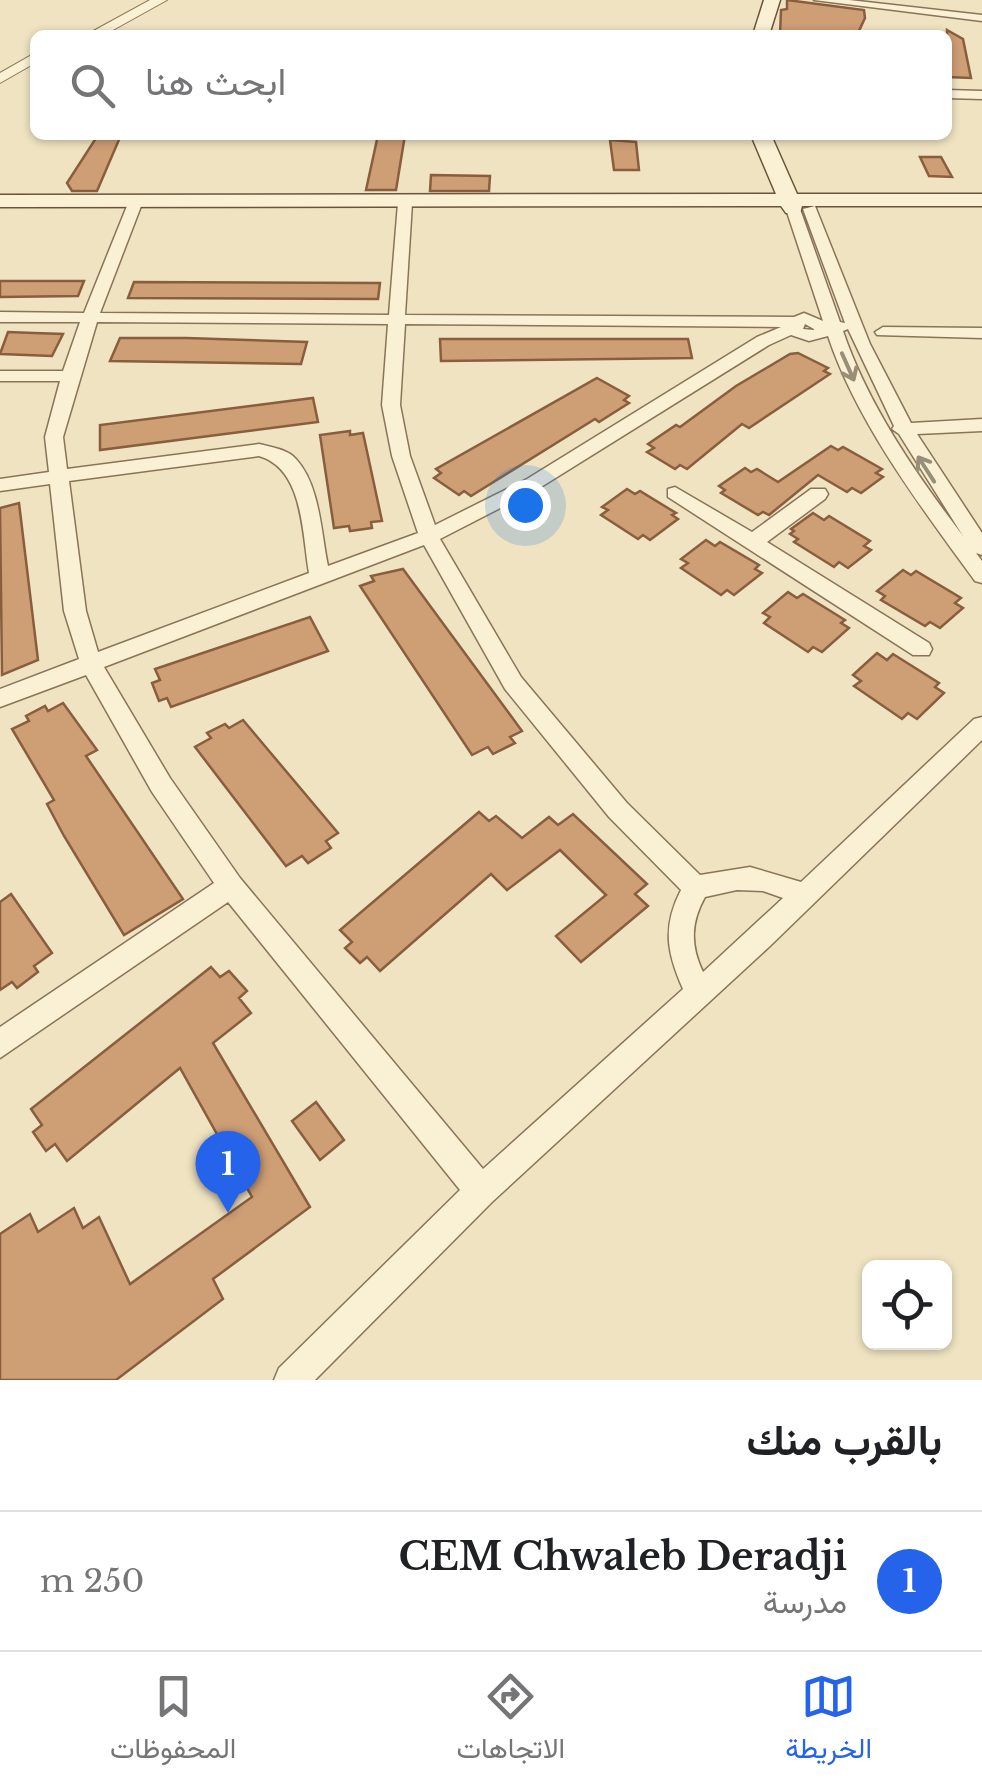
<!DOCTYPE html>
<html lang="ar">
<head>
<meta charset="utf-8">
<style>
	body { margin:0; font-family:"Libre Baskerville",Vazirmatn,serif; background:#f6f6f6; color:#202124; direction:rtl }
	.controls { position:absolute; right:30px; bottom:30px; display:grid; overflow:hidden; border-radius:15px; box-shadow:0 2px 8px #0004 }
	.controls button { width:90px; height:90px; display:grid; place-items:center; padding:0; border:0; border-bottom:2px solid #e0e0e0; background:#fff; color:#202124; font:50px sans-serif }
	.you { position:absolute; left:525px; top:505px; width:35px; height:35px; margin:-25px; border:8px solid #fff; border-radius:50%; background:#1a73e8; box-shadow:0 0 0 15px #1a73e833 }
	.badge { display:grid; place-items:center; width:65px; height:65px; border-radius:50%; background:#2563eb; color:#fff; font-size:32px; font-weight:700 }
	.pin { position:absolute; translate:-50% -82px; filter:drop-shadow(0 2px 5px #0008) }
	.pin::after { content:''; position:absolute; top:52px; width:35px; height:30px; background:inherit; clip-path:polygon(0 0,100% 0,50% 100%) }
	.list { margin:0; padding:0; list-style:none }
	h2 { display:flex; justify-content:space-between; align-items:center; height:130px; margin:0; padding:0 40px; font-size:42px }
	h2 small { font-size:32px; font-weight:400; color:#757577 }
	.list li { display:grid; grid-template-columns:65px 1fr auto; gap:30px; align-items:center; box-sizing:border-box; height:140px; padding:0 40px; border-top:2px solid #e0e0e0 }
	.list b { display:block; font-size:38px; white-space:nowrap }
	.list p { margin:0; font-size:32px; white-space:nowrap; color:#757577 }
	.list em { font-size:32px; font-style:normal; color:#757577 }
	.icon { flex:none; width:55px; height:55px; fill:none; stroke:currentColor; stroke-width:2; stroke-linecap:round; stroke-linejoin:round }
	.map { position:relative; flex:none; width:982px; height:1380px; overflow:hidden; direction:ltr }
	.search { position:absolute; background:#fff; box-shadow:0 2px 8px #0004; left:30px; right:30px; top:30px; height:110px; display:flex; align-items:center; gap:25px; box-sizing:border-box; padding:0 35px; border-radius:15px; color:#757577; font-size:38px }
	.sheet { height:270px; background:#fff }
	nav { display:flex; justify-content:space-around; align-items:center; box-sizing:border-box; height:140px; border-top:2px solid #e0e0e0; background:#fff; font-size:28px; color:#757577 }
	nav a { display:grid; justify-items:center; gap:5px }
	nav .on { color:#2563eb }
	.map>svg:first-child { display:block }
	.building { fill:#ce9e75; stroke:#885e3d; stroke-width:2.5 }
	.lines { fill:none; stroke-linecap:round; stroke-linejoin:round }
	.minor-casing { stroke:#897458; stroke-width:3 }
	.tertiary-casing { stroke:#897458; stroke-width:2 }
	.secondary-casing { stroke:#6a553b; stroke-width:3 }
	.minor { fill:#faf0d4; fill-rule:evenodd }
	.tertiary { fill:#faf0d4; fill-rule:evenodd }
	.secondary { fill:#faf0d4; fill-rule:evenodd }
	.oneway { stroke:#998e78 }
</style>
</head>
<body>
<div class="map">
<svg width="982" height="1380" viewBox="0 0 982 1380">
	<rect width="100%" height="100%" fill="#efe3c1"/>
	<!-- building -->
	<g class="building">
		<path d="M 787,0 L 864,10 L 865,18 L 857,35 L 780,35 L 781,10 L 787,9 Z"/>
		<path d="M 947,30 L 963,39 L 971,78 L 947,77 Z"/>
		<path d="M 98,135 L 121,135 L 97,191 L 72,191 L 67,183 Z"/>
		<path d="M 378,135 L 405,135 L 396,190 L 366,190 Z"/>
		<path d="M 610,140 L 636,142 L 639,170 L 614,170 Z"/>
		<path d="M 920,157 L 941,157 L 952,177 L 929,176 Z"/>
		<path d="M 431,175 L 490,176 L 489,191 L 430,191 Z"/>
		<path d="M 0,281 L 84,281 L 78,296 L 0,297 Z"/>
		<path d="M 134,282 L 380,283 L 378,299 L 128,298 Z"/>
		<path d="M 8,332 L 34,333 L 63,334 L 52,356 L 0,354 Z"/>
		<path d="M 120,338 L 186,338 L 307,342 L 301,364 L 110,361 Z"/>
		<path d="M 440,339 L 688,339 L 692,358 L 441,361 Z"/>
		<path d="M 798,353 L 828,368 L 824,371 L 830,374 L 749,428 L 742,424 L 687,469 L 680,465 L 675,469 L 647,452 L 654,448 L 648,444 L 676,425 L 680,427 L 736,386 L 790,354 Z"/>
		<path d="M 597,378 L 629,396 L 624,400 L 629,403 L 599,422 L 595,419 L 471,496 L 464,491 L 459,495 L 434,478 L 441,473 L 436,469 Z"/>
		<path d="M 313,398 L 318,422 L 100,450 L 100,425 Z"/>
		<path d="M 350,431 L 350,435 L 363,433 L 382,521 L 371,522 L 372,528 L 350,531 L 349,526 L 334,528 L 320,435 Z"/>
		<path d="M 831,446 L 838,450 L 843,447 L 882,469 L 876,473 L 883,477 L 861,493 L 852,488 L 847,492 L 818,475 L 769,515 L 763,512 L 758,515 L 721,493 L 725,490 L 719,486 L 745,468 L 751,472 L 757,469 L 778,482 Z"/>
		<path d="M 627,489 L 635,494 L 640,491 L 676,513 L 672,515 L 678,519 L 650,540 L 643,535 L 638,539 L 601,515 L 608,510 L 602,507 Z"/>
		<path d="M 19,503 L 38,660 L 2,675 L 0,508 Z"/>
		<path d="M 813,513 L 824,520 L 829,516 L 870,541 L 864,546 L 871,550 L 848,568 L 839,562 L 834,567 L 794,542 L 798,539 L 790,534 L 794,531 L 791,529 Z"/>
		<path d="M 706,540 L 715,546 L 720,542 L 759,565 L 755,569 L 762,573 L 734,595 L 727,590 L 721,595 L 681,568 L 688,563 L 681,559 Z"/>
		<path d="M 403,569 L 522,731 L 510,737 L 515,743 L 493,754 L 488,747 L 472,755 L 360,586 L 374,581 L 371,576 Z"/>
		<path d="M 903,570 L 911,575 L 916,571 L 961,598 L 955,603 L 963,608 L 940,628 L 930,622 L 925,626 L 881,600 L 885,596 L 877,591 Z"/>
		<path d="M 788,592 L 797,598 L 803,594 L 845,620 L 841,623 L 849,628 L 822,652 L 813,647 L 808,652 L 764,623 L 770,617 L 763,613 Z"/>
		<path d="M 310,617 L 328,651 L 171,707 L 167,698 L 159,701 L 152,683 L 160,680 L 155,669 Z"/>
		<path d="M 877,653 L 887,660 L 893,654 L 939,683 L 935,687 L 944,693 L 917,719 L 908,713 L 902,719 L 854,686 L 861,681 L 853,675 Z"/>
		<path d="M 63,703 L 97,750 L 86,756 L 183,899 L 124,935 L 64,836 L 47,804 L 54,800 L 12,729 L 29,721 L 26,716 L 45,706 L 48,711 Z"/>
		<path d="M 243,720 L 338,833 L 326,841 L 331,848 L 308,863 L 302,856 L 286,866 L 195,747 L 211,738 L 207,733 L 225,724 L 229,728 Z"/>
		<path d="M 479,812 L 489,821 L 496,816 L 522,838 L 549,817 L 558,825 L 573,814 L 647,884 L 635,894 L 648,906 L 581,962 L 556,936 L 606,895 L 560,850 L 507,890 L 491,874 L 380,971 L 367,957 L 360,963 L 345,948 L 352,942 L 340,930 Z"/>
		<path d="M 11,894 L 52,953 L 34,966 L 38,972 L 17,988 L 12,982 L 0,990 L 0,902 Z"/>
		<path d="M 211,967 L 220,977 L 229,971 L 247,991 L 239,998 L 251,1013 L 213,1043 L 310,1207 L 213,1279 L 223,1299 L 116,1380 L 0,1380 L 0,1234 L 30,1214 L 38,1232 L 74,1208 L 83,1228 L 99,1217 L 130,1284 L 252,1197 L 180,1068 L 67,1161 L 55,1144 L 46,1151 L 33,1132 L 42,1125 L 31,1109 Z"/>
		<path d="M 316,1102 L 344,1140 L 320,1160 L 292,1121 Z"/>
	</g>
	<g class="lines">
		<defs>
			<g id="minor">
				<path d="M 814,0 L 849,0 L 982,15 L 982,21 Z"/>
				<path d="M 947,90 L 982,91 L 982,99 L 947,98 Z"/>
				<path d="M 136,197 L 143,201 L 100,313 L 389,315 L 398,203 L 405,199 L 412,203 L 405,315 L 794,317 L 804,313 L 823,321 L 786,209 L 793,205 L 800,209 L 840,322 L 845,323 L 803,209 L 815,206 L 870,344 L 911,423 L 982,419 L 982,431 L 917,434 L 982,533 L 982,555 L 976,553 L 982,561 L 982,583 L 975,581 C 921,507 857,423 828,336 L 809,341 L 791,335 L 769,345 L 541,487 L 440,539 L 521,677 L 627,803 L 700,875 L 750,867 L 801,882 L 974,719 L 982,717 L 982,740 L 770,946 L 492,1202 L 315,1380 L 274,1380 L 279,1368 L 460,1190 L 228,902 L 0,1058 L 0,1027 L 214,883 L 152,792 L 86,675 L 0,707 L 0,689 L 79,659 L 64,611 L 50,484 L 0,491 L 0,479 L 49,472 L 45,437 L 60,381 L 0,381 L 0,371 L 63,371 L 80,322 L 0,322 L 0,312 L 84,313 L 129,201 ZM 97,322 L 388,324 L 382,405 L 392,456 L 418,533 L 328,566 C 321,533 320,485 296,459 C 287,449 271,447 259,444 L 67,469 L 63,437 ZM 405,324 L 781,327 L 757,337 L 527,479 L 435,525 L 410,456 L 400,405 ZM 805,324 L 814,329 L 814,330 L 803,329 ZM 848,329 L 894,426 L 892,429 L 899,434 L 963,536 C 916,474 868,405 843,331 ZM 259,456 C 304,469 302,534 309,573 L 98,652 L 86,611 L 69,481 ZM 424,545 L 505,689 L 609,817 L 681,890 C 662,927 667,953 683,989 L 483,1169 L 240,878 L 170,778 L 104,667 ZM 737,890 L 763,891 L 783,898 L 703,972 C 690,945 691,922 705,897 Z"/>
				<path d="M 883,327 L 982,328 L 982,338 L 877,335 L 875,332 Z"/>
				<path d="M 675,487 L 752,532 L 811,489 L 825,489 L 828,494 L 825,499 L 767,542 L 929,643 L 932,649 L 929,655 L 913,655 L 668,497 L 668,489 Z"/>
			</g>
			<g id="tertiary">
				<path d="M 150,0 L 167,0 L 104,35 L 86,35 Z"/>
				<path d="M 35,53 L 35,63 L 0,83 L 0,73 Z"/>
			</g>
			<g id="secondary">
				<path d="M 764,0 L 780,0 L 769,35 L 753,35 Z"/>
				<path d="M 751,135 L 771,135 L 797,194 L 982,194 L 982,206 L 802,206 L 800,213 L 786,213 L 781,206 L 0,207 L 0,195 L 776,194 Z"/>
			</g>
		</defs>
		<!-- minor casing -->
		<use href="#minor" class="minor-casing"/>
		<!-- tertiary casing -->
		<use href="#tertiary" class="tertiary-casing"/>
		<!-- secondary casing -->
		<use href="#secondary" class="secondary-casing"/>
		<!-- minor -->
		<use href="#minor" class="minor"/>
		<!-- tertiary -->
		<use href="#tertiary" class="tertiary"/>
		<!-- secondary -->
		<use href="#secondary" class="secondary"/>
	</g>
	<!-- one-way arrows -->
	<defs><path id="oneway-shaft" d="M-6 0H5M1.5-3L5.5 0L1.5 3" fill="none" stroke-width="1.6" stroke-linecap="round" stroke-linejoin="round" transform="scale(2.5)"/></defs>
	<g class="oneway">
		<use href="#oneway-shaft" transform="translate(848 367) rotate(66)"/>
		<use href="#oneway-shaft" transform="translate(926 469) rotate(-123)"/>
	</g>
</svg>
<div class="controls">
<button><svg class="icon" aria-label="locate" viewBox="0 0 24 24"><circle cx="12" cy="12" r="6"/><path d="M12 2v4M12 18v4M2 12h4M18 12h4"/></svg></button>
</div>
<div class="you"></div>
<div class="pin badge" style="left:228px;top:1213px">1</div>
<div class="search"><svg class="icon" aria-label="search" viewBox="0 0 24 24"><circle cx="10" cy="10" r="6"/><path d="M15 15l6 6"/></svg>ابحث هنا</div>
</div>
<section class="sheet">
<h2>بالقرب منك<small></small></h2>
<ul class="list">
<li><span class="badge">1</span><div><b>CEM Chwaleb Deradji</b><p>مدرسة</p></div><em>250 m</em></li>
</ul>
</section>
<nav>
<a class="on"><svg class="icon" aria-label="map" viewBox="0 0 24 24"><path d="M3 6l6-2 6 2 6-2v14l-6 2-6-2-6 2zM9 4v14M15 6v14"/></svg>الخريطة</a>
<a><svg class="icon" aria-label="directions" viewBox="0 0 24 24"><path d="M12 3l9 9-9 9-9-9zM9 14v-3h6M13 9l2 2-2 2"/></svg>الاتجاهات</a>
<a><svg class="icon" aria-label="saved" viewBox="0 0 24 24"><path d="M7 4h10v16l-5-4-5 4z"/></svg>المحفوظات</a>
</nav>
</body>
</html>
